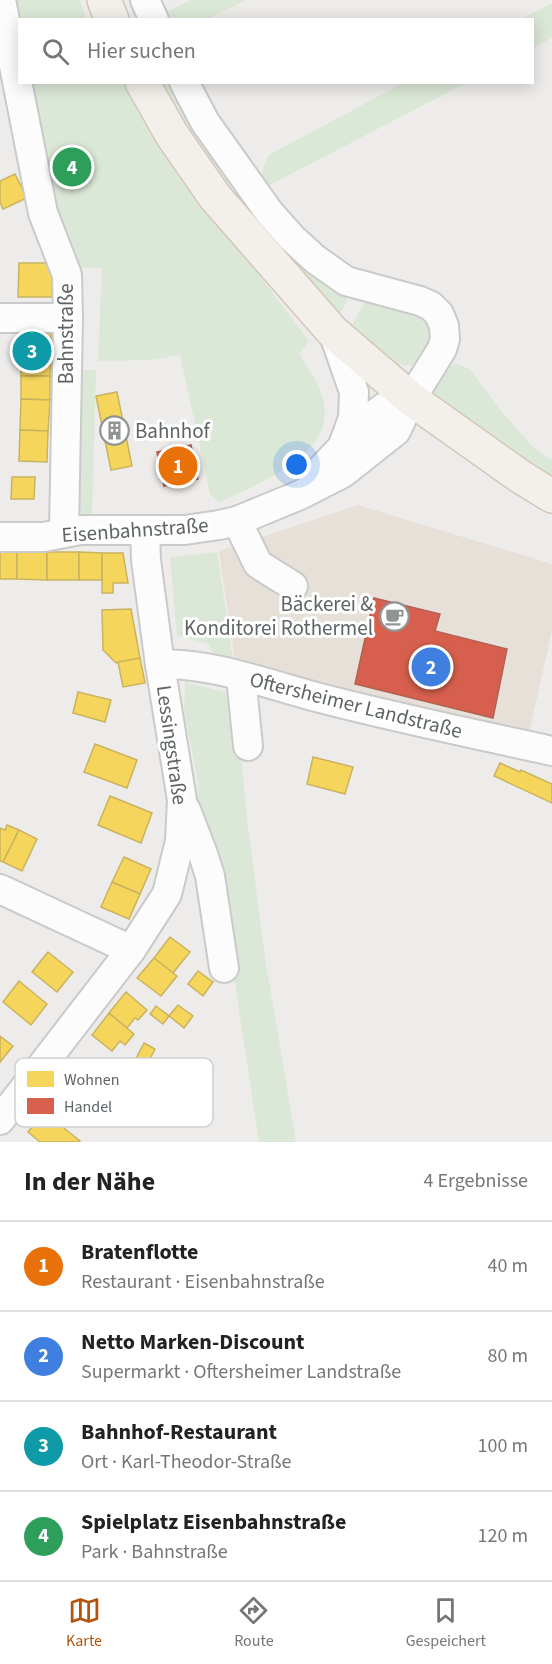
<!DOCTYPE html>
<html lang="de">
<head>
<meta charset="utf-8">
<style>
	body { margin:0; font-family:"Source Sans 3",sans-serif; background:#f6f6f6; color:#222 }
	.you { position:absolute; left:297px; top:465px; width:21px; height:21px; margin:-15px; border:4px solid #fff; border-radius:50%; background:#1a73e8; box-shadow:0 0 0 9px #1a73e833 }
	.badge { display:grid; place-items:center; width:39px; height:39px; border-radius:50%; background:#b45309; color:#fff; font-size:20px; font-weight:700 }
	.pin { position:absolute; translate:-50% -50%; border:3px solid #fff; box-shadow:0 2px 6px #0006 }
	.list { margin:0; padding:0; list-style:none }
	h2 { display:flex; justify-content:space-between; align-items:center; height:78px; margin:0; padding:0 24px; font-size:26px }
	h2 small { font-size:20px; font-weight:400; color:#767676 }
	.list li { display:grid; grid-template-columns:39px 1fr auto; gap:18px; align-items:center; box-sizing:border-box; height:90px; padding:0 24px; border-top:2px solid #e0e0e0 }
	.list b { display:block; font-size:22px; white-space:nowrap }
	.list p { margin:0; font-size:20px; white-space:nowrap; color:#767676 }
	.list em { font-size:20px; font-style:normal; color:#767676 }
	.icon { flex:none; width:33px; height:33px; fill:none; stroke:currentColor; stroke-width:2; stroke-linecap:round; stroke-linejoin:round }
	.map { position:relative; flex:none; width:552px; height:1142px; overflow:hidden }
	.search { position:absolute; background:#fff; box-shadow:0 3px 15px #0003; left:18px; right:18px; top:18px; height:66px; display:flex; align-items:center; gap:15px; box-sizing:border-box; padding:0 21px; border-radius:0px; color:#767676; font-size:22px }
	.sheet { height:438px; background:#fff }
	nav { display:flex; justify-content:space-around; align-items:center; box-sizing:border-box; height:84px; border-top:2px solid #e0e0e0; background:#fff; font-size:16px; color:#767676 }
	nav a { display:grid; justify-items:center; gap:3px }
	nav .on { color:#b45309 }
	.map>svg:first-child { display:block }
	.commercial { fill:#e7e0d8 }
	.green { fill:#dce8d7 }
	.homes { fill:#f6d55c; stroke:#c9b35f; stroke-width:1.5 }
	.shops { fill:#d6604d; stroke:#b26155; stroke-width:1.5 }
	.lines { fill:none; stroke-linecap:round; stroke-linejoin:round }
	.minor-casing { stroke:#cbcaca; stroke-width:32 }
	.major-casing { stroke:#d4c7ba; stroke-width:36 }
	.minor { stroke:#fcfcfc; stroke-width:28 }
	.major { stroke:#f3efea; stroke-width:33 }
	.labels { text-anchor:middle; dominant-baseline:central; stroke-width:6; stroke-linejoin:round; paint-order:stroke }
	.street-label { font-size:21px; fill:#5f6467; stroke:#fff }
	.poi-label { font-size:21px; fill:#5f6467; stroke:#fff; text-anchor:start }
	.key { fill:#fff; stroke:#cfd0d1; stroke-width:1.5 }
	.key-label { font-size:16px; fill:#5f6467 }
</style>
</head>
<body>
<div class="map">
<svg width="552" height="1142" viewBox="0 0 552 1142">
	<rect width="100%" height="100%" fill="#eeecea"/>
	<!-- commercial -->
	<path class="commercial" d="M 358,505 L 552,564 L 552,631 L 528,738 L 236,667 L 219,551 Z"/>
	<!-- green -->
	<g class="green">
		<path d="M 10,0 L 80,0 L 86,19 L 20,20 L 19,53 Z"/>
		<path d="M 190,0 L 246,0 L 208,19 L 162,19 L 160,16 Z"/>
		<path d="M 552,3 L 552,38 L 533,48 L 532,20 L 521,19 Z"/>
		<path d="M 20,82 L 131,83 L 225,230 L 309,341 L 299,354 C 312,373 329,397 324,422 C 317,459 251,489 219,502 L 210,494 L 180,355 L 153,360 L 98,361 L 102,268 L 74,268 L 38,218 Z"/>
		<path d="M 156,83 L 171,83 L 343,292 L 347,301 L 341,312 L 334,313 L 273,253 Z"/>
		<path d="M 403,83 L 466,83 L 264,188 C 260,175 263,167 269,155 Z"/>
		<path d="M 366,299 L 404,303 L 436,324 L 422,363 L 404,366 L 391,362 L 352,325 Z"/>
		<path d="M 457,364 L 470,369 L 501,411 L 534,448 L 552,460 L 552,482 L 431,399 L 429,390 L 448,366 Z"/>
		<path d="M 75,370 L 96,370 L 92,517 L 69,519 Z"/>
		<path d="M 217,552 L 234,666 L 219,661 L 207,643 L 177,636 L 170,557 Z"/>
		<path d="M 185,682 L 236,695 L 246,810 L 265,958 L 296,1142 L 259,1142 L 217,865 L 200,837 L 197,776 L 184,713 Z"/>
	</g>
	<!-- homes -->
	<g class="homes">
		<path d="M 15,174 L 27,198 L 3,209 L 0,202 L 0,181 Z"/>
		<path d="M 19,263 L 53,263 L 52,297 L 18,297 Z"/>
		<path d="M 20,326 L 51,330 L 50,376 L 21,376 L 21,359 L 13,359 L 13,343 L 20,343 Z"/>
		<path d="M 21,376 L 50,376 L 50,400 L 21,399 Z"/>
		<path d="M 117,392 L 132,466 L 111,470 L 96,396 Z"/>
		<path d="M 21,399 L 50,400 L 48,431 L 20,430 Z"/>
		<path d="M 20,430 L 48,431 L 47,462 L 19,461 Z"/>
		<path d="M 12,477 L 35,477 L 34,499 L 11,499 Z"/>
		<rect x="0" y="552" width="17" height="27"/>
		<path d="M 17,552 L 47,552 L 47,580 L 17,579 Z"/>
		<rect x="47" y="552" width="32" height="28"/>
		<path d="M 79,552 L 102,553 L 102,580 L 79,580 Z"/>
		<path d="M 102,553 L 123,553 L 128,583 L 113,583 L 113,593 L 102,593 Z"/>
		<path d="M 131,609 L 140,658 L 116,663 L 103,650 L 102,610 Z"/>
		<path d="M 140,658 L 145,683 L 123,687 L 118,662 Z"/>
		<path d="M 78,692 L 111,700 L 105,722 L 73,713 Z"/>
		<path d="M 95,744 L 137,760 L 127,788 L 84,772 Z"/>
		<path d="M 313,757 L 353,767 L 345,794 L 307,784 Z"/>
		<path d="M 500,763 L 520,772 L 521,770 L 552,784 L 552,803 L 494,776 Z"/>
		<path d="M 110,796 L 152,813 L 141,843 L 98,825 Z"/>
		<path d="M 7,825 L 19,830 L 3,862 L 0,861 L 0,828 L 5,830 Z"/>
		<path d="M 19,830 L 37,839 L 22,871 L 3,862 Z"/>
		<path d="M 124,857 L 151,869 L 140,894 L 112,882 Z"/>
		<path d="M 112,882 L 140,894 L 129,919 L 101,907 Z"/>
		<path d="M 170,937 L 190,952 L 173,973 L 154,958 Z"/>
		<path d="M 48,952 L 73,972 L 57,992 L 32,972 Z"/>
		<path d="M 154,958 L 177,976 L 161,996 L 137,978 Z"/>
		<path d="M 198,971 L 213,982 L 203,996 L 188,984 Z"/>
		<path d="M 19,981 L 47,1004 L 31,1025 L 3,1002 Z"/>
		<path d="M 126,992 L 147,1010 L 138,1020 L 135,1018 L 127,1028 L 109,1013 Z"/>
		<path d="M 178,1005 L 193,1016 L 184,1028 L 169,1016 Z"/>
		<path d="M 156,1006 L 169,1016 L 163,1024 L 150,1014 Z"/>
		<path d="M 109,1013 L 134,1034 L 125,1045 L 120,1041 L 112,1051 L 92,1035 Z"/>
		<path d="M 0,1036 L 13,1046 L 0,1062 Z"/>
		<path d="M 144,1043 L 155,1049 L 142,1074 L 131,1068 Z"/>
		<path d="M 44,1112 L 80,1141 L 79,1142 L 40,1142 L 28,1132 Z"/>
	</g>
	<!-- shops -->
	<g class="shops">
		<path d="M 191,445 L 198,479 L 164,486 L 157,452 Z"/>
		<path d="M 374,598 L 440,614 L 435,631 L 507,649 L 493,718 L 355,684 Z"/>
	</g>
	<g class="lines">
		<defs>
			<g id="minor">
				<path d="M 1,0 L 43,213 L 67,275 L 68,318 L 64,532"/>
				<path d="M 145,0 L 154,20"/>
				<path d="M 0,318 L 68,318"/>
				<path d="M 333,332 L 354,392 L 353,418 L 343,445"/>
				<path d="M 314,477 L 369,419 L 383,408 L 395,402 L 411,399"/>
				<path d="M 237,521 L 258,564 L 293,586"/>
				<path d="M 0,537 L 44,537 L 80,530 L 185,530 L 219,525 L 237,521 L 300,495 L 343,473 L 396,431 L 411,399 L 442,349 L 445,339 L 444,326 L 439,314 L 431,306 L 420,301 L 346,281 L 315,259 L 292,238 L 269,212 L 205,122 L 184,82"/>
				<path d="M 160,665 C 203,660 277,687 320,698 C 397,718 475,734 552,751"/>
				<path d="M 241,677 L 248,746"/>
				<path d="M 186,810 L 203,854 L 210,876 L 224,968"/>
				<path d="M 0,889 L 131,950"/>
				<path d="M 0,1120 L 131,950 L 167,894 L 180,841 L 182,800 L 160,665 L 146,560 L 145,531"/>
			</g>
			<g id="major">
				<path d="M 104,0 L 112,20"/>
				<path d="M 142,82 L 172,135 L 215,197 L 333,332 L 411,399 L 521,477 L 552,496"/>
			</g>
		</defs>
		<!-- minor casing -->
		<use href="#minor" class="minor-casing"/>
		<!-- major casing -->
		<use href="#major" class="major-casing"/>
		<!-- minor -->
		<use href="#minor" class="minor"/>
		<!-- major -->
		<use href="#major" class="major"/>
	</g>
	<!-- icons -->
	<defs>
		<symbol id="building-ring" viewBox="-11 -11 22 22"><circle r="9.5" fill="#fff" stroke="#919495" stroke-width="1.5"/><path d="M-4-6H4V6H1V3H-1V6H-4ZM-2.5-4.3h1.7v1.8h-1.7ZM.8-4.3h1.7v1.8H.8ZM-2.5-1h1.7V.8h-1.7ZM.8-1h1.7V.8H.8Z" fill="#919495"/></symbol>
		<symbol id="cafe-ring" viewBox="-11 -11 22 22"><circle r="9.5" fill="#fff" stroke="#919495" stroke-width="1.5"/><path d="M-5.5-4.5H6V0H3Q3 3.5 0 3.5H-2.5Q-5.5 3.5-5.5 0ZM3-3.2v2h1.7v-2ZM-6 4.5H4V6H-6Z" fill="#919495"/></symbol>
	</defs>
	<g fill-rule="evenodd">
		<use href="#building-ring" x="98" y="414" width="33" height="33"/>
		<use href="#cafe-ring" x="378" y="600" width="33" height="33"/>
	</g>
	<g class="labels">
		<!-- street labels -->
		<g class="street-label">
			<text transform="translate(66 334) rotate(-90)">Bahnstraße</text>
			<text transform="translate(135 530) rotate(-4)">Eisenbahnstraße</text>
			<text transform="translate(356 705) rotate(14)">Oftersheimer Landstraße</text>
			<text transform="translate(172 745) rotate(82)">Lessingstraße</text>
		</g>
		<!-- poi labels -->
		<g class="poi-label">
			<text x="135" y="431">Bahnhof</text>
			<text x="373" y="604" text-anchor="end">Bäckerei &amp;<tspan x="373" dy="24">Konditorei Rothermel</tspan></text>
		</g>
	</g>
	<!-- legend -->
	<rect x="15" y="1058" width="198" height="69" rx="9" class="key"/>
	<rect x="27" y="1071" width="27" height="16" fill="#f6d55c"/>
	<rect x="27" y="1098" width="27" height="16" fill="#d6604d"/>
	<g class="key-label">
		<text x="64" y="1085">Wohnen</text>
		<text x="64" y="1112">Handel</text>
	</g>
</svg>
<div class="you"></div>
<div class="pin badge" style="left:178px;top:466px;background:#e8710a">1</div>
<div class="pin badge" style="left:431px;top:667px;background:#3f7fe0">2</div>
<div class="pin badge" style="left:32px;top:351px;background:#0f9aa8">3</div>
<div class="pin badge" style="left:72px;top:167px;background:#2e9e5b">4</div>
<div class="search"><svg class="icon" aria-label="search" viewBox="0 0 24 24"><circle cx="10" cy="10" r="6"/><path d="M15 15l6 6"/></svg>Hier suchen</div>
</div>
<section class="sheet">
<h2>In der Nähe<small>4 Ergebnisse</small></h2>
<ul class="list">
<li><span class="badge" style="background:#e8710a">1</span><div><b>Bratenflotte</b><p>Restaurant · Eisenbahnstraße</p></div><em>40 m</em></li>
<li><span class="badge" style="background:#3f7fe0">2</span><div><b>Netto Marken-Discount</b><p>Supermarkt · Oftersheimer Landstraße</p></div><em>80 m</em></li>
<li><span class="badge" style="background:#0f9aa8">3</span><div><b>Bahnhof-Restaurant</b><p>Ort · Karl-Theodor-Straße</p></div><em>100 m</em></li>
<li><span class="badge" style="background:#2e9e5b">4</span><div><b>Spielplatz Eisenbahnstraße</b><p>Park · Bahnstraße</p></div><em>120 m</em></li>
</ul>
</section>
<nav>
<a class="on"><svg class="icon" aria-label="map" viewBox="0 0 24 24"><path d="M3 6l6-2 6 2 6-2v14l-6 2-6-2-6 2zM9 4v14M15 6v14"/></svg>Karte</a>
<a><svg class="icon" aria-label="directions" viewBox="0 0 24 24"><path d="M12 3l9 9-9 9-9-9zM9 14v-3h6M13 9l2 2-2 2"/></svg>Route</a>
<a><svg class="icon" aria-label="saved" viewBox="0 0 24 24"><path d="M7 4h10v16l-5-4-5 4z"/></svg>Gespeichert</a>
</nav>
</body>
</html>
